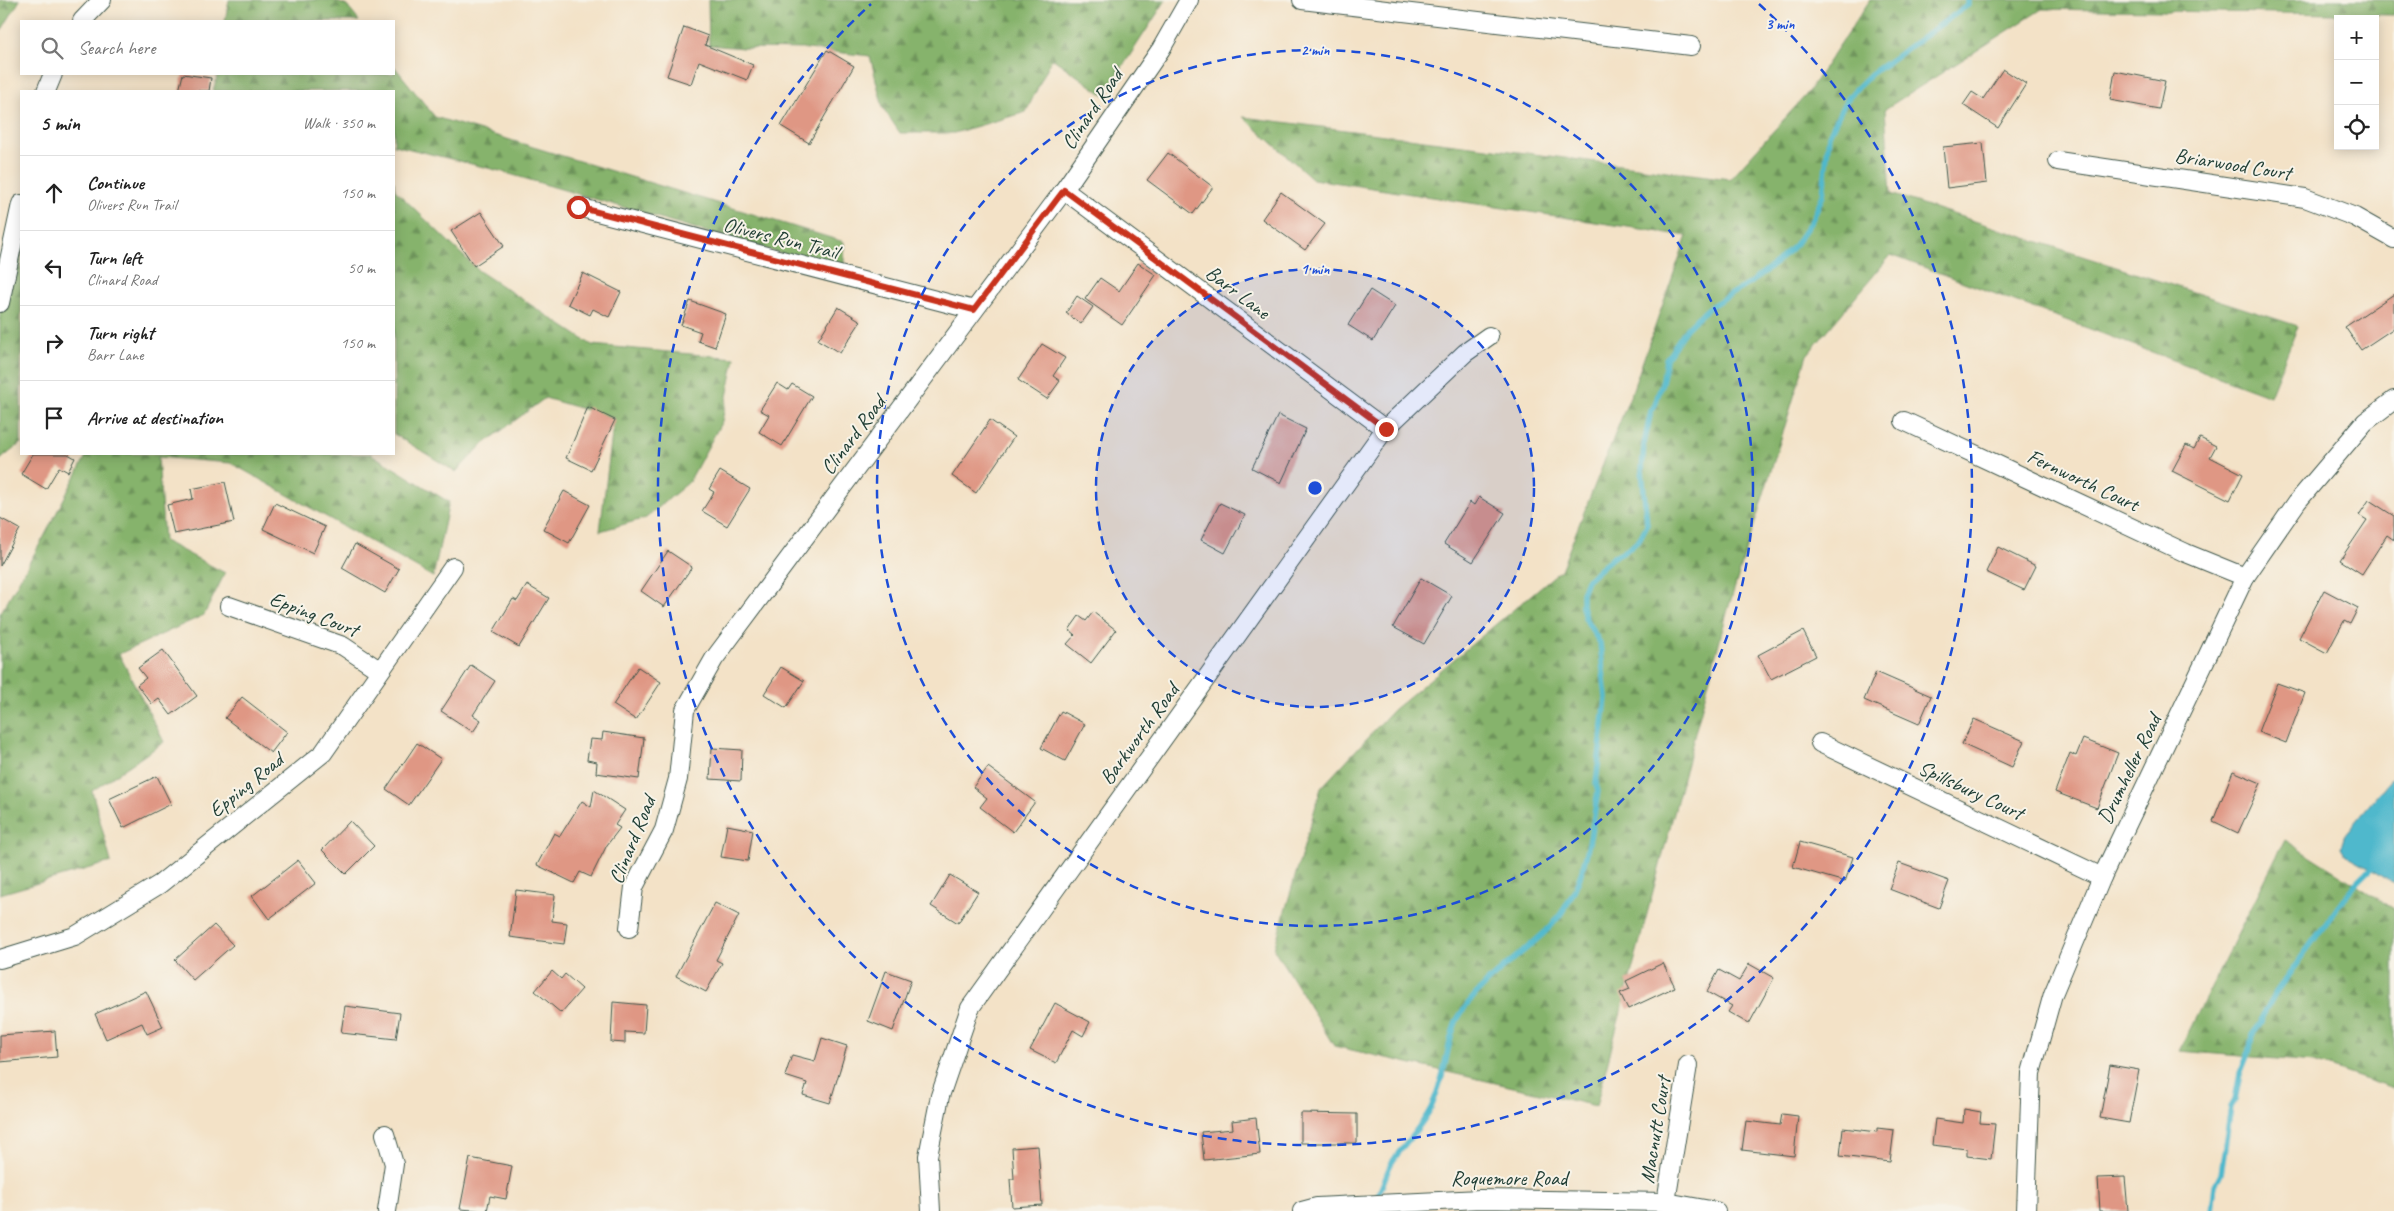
<!DOCTYPE html>
<html lang="en">
<head>
<meta charset="utf-8">
<style>
	body { margin:0; font-family:Caveat,sans-serif; background:#f2f2f2; color:#222 }
	.controls { position:absolute; right:15px; top:15px; display:grid; overflow:hidden; border-radius:0px; box-shadow:0 2px 12px #0003 }
	.controls button { width:45px; height:45px; display:grid; place-items:center; padding:0; border:0; border-bottom:1px solid #e0e0e0; background:#fff; color:#222; font:25px sans-serif }
	.stop { position:absolute; width:15px; height:15px; margin:-11px; border:4px solid #c8321e; border-radius:50%; background:#fff }
	.stop.end { background:#c8321e; border-color:#fff; box-shadow:0 1px 5px #0008 }
	.list { margin:0; padding:0; list-style:none }
	h2 { display:flex; justify-content:space-between; align-items:center; height:65px; margin:0; padding:0 20px; font-size:21px }
	h2 small { font-size:16px; font-weight:400; color:#767676 }
	.list li { display:grid; grid-template-columns:32px 1fr auto; gap:15px; align-items:center; box-sizing:border-box; height:75px; padding:0 20px; border-top:1px solid #e0e0e0 }
	.list b { display:block; font-size:19px; white-space:nowrap }
	.list p { margin:0; font-size:16px; white-space:nowrap; color:#767676 }
	.list em { font-size:16px; font-style:normal; color:#767676 }
	.icon { flex:none; width:28px; height:28px; fill:none; stroke:currentColor; stroke-width:2; stroke-linecap:round; stroke-linejoin:round }
	.map { position:relative; flex:none; width:2394px; height:1211px; overflow:hidden }
	.search { position:absolute; background:#fff; box-shadow:0 2px 12px #0003; left:20px; top:20px; width:375px; height:55px; display:flex; align-items:center; gap:12px; box-sizing:border-box; padding:0 18px; border-radius:0px; color:#767676; font-size:19px }
	.panel { position:absolute; background:#fff; box-shadow:0 2px 12px #0003; left:20px; top:90px; width:375px; height:365px; border-radius:0px }
	.map>svg:first-child { display:block }
	.forest { fill:url(#forest-firs); stroke:#527850 }
	.water { fill:#4fb8cc; stroke:#377a80 }
	.lines { fill:none; stroke-linecap:round; stroke-linejoin:round }
	.stream { stroke:#4fb8cc; stroke-width:5.5 }
	.building { fill:#df9784 }
	.street-casing { stroke:#3f564a; stroke-width:20 }
	.street { stroke:#fff; stroke-width:18 }
	.route { stroke:#c8321e; stroke-width:6 }
	.ring { fill:none; stroke:#1d4ed8; stroke-width:2.5; stroke-dasharray:9 6 }
	.labels { text-anchor:middle; dominant-baseline:central; stroke-width:4; stroke-linejoin:round; paint-order:stroke }
	.street-label { font-size:21px; fill:#1f3d34; stroke:#f7f3e8 }
	.centre { fill:#1d4ed8; stroke:#f7f3e8; stroke-width:2.5 }
	.ring-label { font-size:15px; text-anchor:middle; font-weight:bold; fill:#1d4ed8; stroke:#f7f3e8; stroke-width:4; stroke-linejoin:round; paint-order:stroke }
</style>
</head>
<body>
<div class="map">
<svg width="2394" height="1211" viewBox="0 0 2394 1211">
	<defs>
		<pattern id="forest-firs" width="22" height="20" patternUnits="userSpaceOnUse" patternTransform="scale(1.25)"><rect width="22" height="20" fill="#86b36c"/><path d="M5 1l3.5 6h-7zM16 11l3.5 6h-7z" fill="#6d935a"/></pattern>
	</defs>
	<rect width="100%" height="100%" fill="#f7f3e8"/>
	<filter id="ink" filterUnits="userSpaceOnUse"><feTurbulence type="fractalNoise" baseFrequency=".02" numOctaves="2"/><feDisplacementMap in="SourceGraphic" scale="10" xChannelSelector="R" yChannelSelector="G"/><feConvolveMatrix kernelMatrix="1 2 1 2 8 2 1 2 1" color-interpolation-filters="sRGB"/></filter>
	<filter id="wash" filterUnits="userSpaceOnUse"><feTurbulence type="fractalNoise" baseFrequency=".0096" numOctaves="4" result="noise"/><feDisplacementMap in="SourceGraphic" scale="20" xChannelSelector="R" yChannelSelector="G"/><feGaussianBlur stdDeviation="1.12" result="paint"/><feColorMatrix in="noise" values="0 0 0 0 0 0 0 0 0 0 0 0 0 0 0 0 0 1.4 0 .05"/><feComposite in="paint" operator="in"/></filter>
	<g filter="url(#wash)">
		<rect width="100%" height="100%" fill="#f3e2c7"/>
		<!-- forest -->
		<g class="forest">
			<path d="M 0,0 L 20,0 L 0,33 Z"/>
			<path d="M 229,0 L 333,0 L 347,6 L 359,21 L 225,21 Z"/>
			<path d="M 708,0 L 1166,0 L 1104,95 L 1052,58 L 1026,112 L 954,133 L 900,133 L 883,108 L 870,56 L 808,49 L 743,48 L 709,45 Z"/>
			<path d="M 1870,0 L 2394,0 L 2394,15 L 2042,9 L 1885,109 L 1891,194 L 2298,326 L 2270,396 L 1891,255 L 1807,355 L 1728,609 L 1596,1106 L 1334,1046 L 1274,949 L 1321,788 L 1393,710 L 1561,570 L 1633,389 L 1687,236 L 1313,179 L 1243,117 L 1730,179 L 1806,95 Z"/>
			<path d="M 394,66 L 435,117 L 844,242 L 844,272 L 496,170 L 394,145 L 394,91 L 213,91 L 218,74 L 394,74 Z"/>
			<path d="M 394,181 L 395,190 L 479,271 L 592,345 L 735,358 L 722,421 L 689,482 L 646,518 L 600,531 L 614,418 L 545,398 L 481,446 L 456,472 L 394,434 Z"/>
			<path d="M 21,250 L 21,443 L 0,460 L 0,313 Z"/>
			<path d="M 81,454 L 371,454 L 449,502 L 433,577 L 231,463 L 158,457 L 164,541 L 225,573 L 204,615 L 119,654 L 164,742 L 92,791 L 111,862 L 0,894 L 0,614 L 45,535 L 86,456 Z"/>
			<path d="M 2285,840 L 2394,909 L 2394,1089 L 2314,1062 L 2179,1051 Z"/>
		</g>
		<!-- water -->
		<path class="water" d="M 2394,775 L 2394,884 L 2370,868 L 2345,854 L 2341,847 L 2345,834 Z"/>
		<g class="lines">
			<!-- stream -->
			<g class="stream">
				<path d="M 1374,1201 C 1382,1191 1385,1176 1391,1164 C 1403,1144 1421,1128 1431,1108 C 1435,1099 1438,1089 1441,1080 C 1447,1061 1449,1035 1458,1018 C 1479,983 1514,961 1544,933 C 1584,896 1590,842 1598,791 L 1596,784 L 1606,698 L 1600,643 L 1585,618 L 1582,606 L 1582,593 L 1587,580 L 1613,557 L 1628,549 L 1640,538 L 1647,525 L 1642,470 L 1644,444 L 1651,411 L 1655,405 L 1663,379 L 1666,359 L 1686,329 L 1698,317 L 1711,306 L 1750,283 L 1777,262 L 1795,245 L 1812,220 L 1823,195 L 1829,135 L 1844,104 L 1853,92 L 1871,74 L 1968,5 L 1968,0"/>
				<path d="M 2212,1211 L 2215,1185 L 2221,1173 L 2231,1107 L 2235,1100 L 2240,1074 L 2250,1049 L 2252,1035 L 2261,1023 L 2262,1017 L 2276,992 L 2351,889 L 2376,864"/>
			</g>
		</g>
		<g id="blocks">
			<!-- building -->
			<g class="building">
				<path d="M 684,27 L 708,36 L 705,45 L 753,65 L 747,80 L 699,61 L 691,84 L 667,76 Z"/>
				<path d="M 827,50 L 854,66 L 809,143 L 781,126 Z"/>
				<path d="M 2003,69 L 2026,84 L 1998,128 L 1963,105 L 1972,92 L 1983,99 Z"/>
				<path d="M 2115,71 L 2165,81 L 2159,109 L 2110,100 Z"/>
				<path d="M 183,74 L 211,78 L 209,91 L 179,91 Z"/>
				<path d="M 1983,143 L 1987,183 L 1947,188 L 1943,147 Z"/>
				<path d="M 1168,153 L 1213,187 L 1193,214 L 1147,180 Z"/>
				<path d="M 1281,192 L 1325,224 L 1305,250 L 1262,219 Z"/>
				<path d="M 481,212 L 504,246 L 474,266 L 451,231 Z"/>
				<path d="M 1138,263 L 1156,275 L 1122,325 L 1085,299 L 1100,278 L 1119,291 Z"/>
				<path d="M 583,273 L 621,292 L 609,317 L 593,309 L 590,315 L 568,304 Z"/>
				<path d="M 1370,290 L 1395,306 L 1373,341 L 1348,325 Z"/>
				<path d="M 2394,294 L 2394,328 L 2361,350 L 2345,327 Z"/>
				<path d="M 1077,296 L 1093,307 L 1081,324 L 1066,313 Z"/>
				<path d="M 690,301 L 726,314 L 715,347 L 698,341 L 701,332 L 681,325 Z"/>
				<path d="M 838,307 L 861,321 L 840,353 L 818,340 Z"/>
				<path d="M 1042,344 L 1065,358 L 1053,376 L 1060,381 L 1047,399 L 1018,380 Z"/>
				<path d="M 777,383 L 788,390 L 792,384 L 812,396 L 782,446 L 759,432 L 769,415 L 760,410 Z"/>
				<path d="M 588,407 L 615,420 L 591,470 L 566,458 Z"/>
				<path d="M 1278,415 L 1306,429 L 1281,483 L 1252,468 Z"/>
				<path d="M 990,420 L 1014,437 L 976,493 L 952,476 Z"/>
				<path d="M 2200,438 L 2216,446 L 2210,457 L 2243,474 L 2230,500 L 2172,471 L 2186,445 L 2194,449 Z"/>
				<path d="M 33,454 L 68,454 L 75,458 L 68,472 L 59,467 L 46,489 L 21,474 Z"/>
				<path d="M 720,471 L 750,489 L 727,526 L 702,511 L 714,492 L 709,489 Z"/>
				<path d="M 225,482 L 234,522 L 174,534 L 167,505 L 193,499 L 191,489 Z"/>
				<path d="M 564,491 L 590,505 L 569,543 L 543,529 Z"/>
				<path d="M 1479,497 L 1505,513 L 1473,562 L 1444,544 L 1470,502 L 1474,505 Z"/>
				<path d="M 2369,500 L 2394,516 L 2394,540 L 2387,535 L 2362,574 L 2340,560 L 2367,520 L 2359,515 Z"/>
				<path d="M 275,503 L 325,527 L 313,553 L 263,529 Z"/>
				<path d="M 1220,503 L 1245,515 L 1225,553 L 1201,540 Z"/>
				<path d="M 0,518 L 20,529 L 0,566 Z"/>
				<path d="M 355,544 L 399,569 L 385,593 L 342,568 Z"/>
				<path d="M 1998,547 L 2036,566 L 2024,590 L 1986,572 Z"/>
				<path d="M 668,551 L 692,567 L 664,607 L 641,591 Z"/>
				<path d="M 1421,578 L 1452,596 L 1424,644 L 1393,627 Z"/>
				<path d="M 527,585 L 549,598 L 519,647 L 493,632 L 513,599 L 517,601 Z"/>
				<path d="M 2324,590 L 2358,608 L 2350,624 L 2344,621 L 2327,653 L 2299,638 Z"/>
				<path d="M 1093,612 L 1116,630 L 1091,663 L 1067,644 L 1075,635 L 1069,630 L 1079,616 L 1086,621 Z"/>
				<path d="M 1803,631 L 1816,656 L 1771,679 L 1758,655 Z"/>
				<path d="M 163,650 L 197,696 L 171,715 L 159,699 L 152,704 L 137,685 L 146,678 L 138,668 Z"/>
				<path d="M 471,665 L 495,681 L 473,715 L 481,720 L 473,732 L 441,711 Z"/>
				<path d="M 638,667 L 661,682 L 636,720 L 613,705 Z"/>
				<path d="M 781,667 L 804,681 L 786,708 L 764,694 Z"/>
				<path d="M 1876,672 L 1931,696 L 1919,724 L 1864,700 Z"/>
				<path d="M 2277,683 L 2305,693 L 2286,743 L 2258,732 Z"/>
				<path d="M 242,697 L 287,732 L 271,753 L 225,718 Z"/>
				<path d="M 1061,711 L 1085,724 L 1065,761 L 1041,748 Z"/>
				<path d="M 1974,719 L 2024,741 L 2012,767 L 1962,744 Z"/>
				<path d="M 603,732 L 644,738 L 639,779 L 596,773 L 597,762 L 587,760 L 590,739 L 602,740 Z"/>
				<path d="M 2083,739 L 2118,753 L 2097,808 L 2055,792 L 2070,753 L 2076,756 Z"/>
				<path d="M 417,743 L 441,759 L 409,805 L 386,789 Z"/>
				<path d="M 712,748 L 742,750 L 741,781 L 710,779 Z"/>
				<path d="M 988,767 L 1035,802 L 1013,832 L 980,807 L 987,798 L 973,787 Z"/>
				<path d="M 2233,771 L 2261,783 L 2238,833 L 2213,821 Z"/>
				<path d="M 157,776 L 171,804 L 123,828 L 109,799 Z"/>
				<path d="M 594,790 L 625,810 L 615,825 L 620,828 L 607,845 L 591,877 L 580,872 L 574,883 L 537,865 L 554,833 L 560,836 L 582,801 L 591,807 Z"/>
				<path d="M 350,821 L 374,846 L 346,874 L 322,850 Z"/>
				<path d="M 727,825 L 753,830 L 748,861 L 721,857 Z"/>
				<path d="M 1800,842 L 1853,857 L 1845,882 L 1793,867 Z"/>
				<path d="M 298,860 L 316,883 L 269,919 L 252,896 Z"/>
				<path d="M 1899,863 L 1949,881 L 1939,908 L 1889,889 Z"/>
				<path d="M 950,875 L 978,892 L 958,923 L 931,906 Z"/>
				<path d="M 516,890 L 555,895 L 552,921 L 567,923 L 564,944 L 510,937 Z"/>
				<path d="M 715,903 L 739,915 L 716,960 L 722,963 L 706,992 L 676,976 Z"/>
				<path d="M 214,925 L 233,945 L 193,980 L 175,960 Z"/>
				<path d="M 1663,963 L 1675,987 L 1628,1009 L 1620,993 L 1630,989 L 1626,981 Z"/>
				<path d="M 1749,964 L 1774,978 L 1749,1024 L 1728,1012 L 1732,1006 L 1707,992 L 1719,970 L 1739,981 Z"/>
				<path d="M 552,971 L 561,979 L 565,974 L 582,989 L 561,1013 L 535,991 Z"/>
				<path d="M 886,971 L 911,980 L 893,1031 L 868,1021 Z"/>
				<path d="M 146,991 L 163,1027 L 147,1034 L 142,1023 L 106,1039 L 95,1014 Z"/>
				<path d="M 613,1002 L 646,1005 L 644,1033 L 625,1032 L 625,1043 L 611,1042 Z"/>
				<path d="M 1055,1003 L 1090,1022 L 1083,1036 L 1073,1030 L 1056,1063 L 1030,1050 Z"/>
				<path d="M 345,1006 L 400,1013 L 396,1039 L 341,1033 Z"/>
				<path d="M 55,1031 L 57,1057 L 0,1062 L 0,1035 Z"/>
				<path d="M 822,1038 L 847,1046 L 830,1103 L 803,1095 L 807,1083 L 785,1076 L 792,1055 L 815,1061 Z"/>
				<path d="M 2110,1065 L 2139,1070 L 2129,1123 L 2100,1118 Z"/>
				<path d="M 1964,1109 L 1981,1112 L 1980,1123 L 1995,1124 L 1991,1159 L 1967,1156 L 1967,1149 L 1932,1145 L 1935,1119 L 1963,1123 Z"/>
				<path d="M 1301,1113 L 1357,1114 L 1357,1143 L 1301,1143 Z"/>
				<path d="M 1782,1114 L 1798,1116 L 1794,1156 L 1742,1150 L 1746,1121 L 1780,1125 Z"/>
				<path d="M 1256,1118 L 1260,1154 L 1204,1160 L 1201,1132 L 1233,1129 L 1232,1121 Z"/>
				<path d="M 1843,1128 L 1877,1132 L 1877,1128 L 1894,1130 L 1890,1162 L 1840,1156 Z"/>
				<path d="M 1038,1146 L 1042,1205 L 1012,1207 L 1010,1179 L 1014,1179 L 1012,1148 Z"/>
				<path d="M 470,1158 L 512,1166 L 506,1199 L 490,1196 L 487,1211 L 460,1209 Z"/>
				<path d="M 2125,1177 L 2128,1211 L 2100,1211 L 2098,1178 Z"/>
			</g>
		</g>
	</g>
	<g filter="url(#ink)">
		<use href="#blocks" fill-opacity="0" stroke="#3f564a" stroke-width="1"/>
		<g class="lines">
			<defs>
				<g id="street">
					<path d="M 1302,0 L 1691,46"/>
					<path d="M 82,21 L 102,0"/>
					<path d="M 46,91 L 53,74"/>
					<path d="M 2058,161 L 2305,198 L 2355,217 L 2394,239"/>
					<path d="M 1064,190 L 1385,429"/>
					<path d="M 578,207 L 974,310"/>
					<path d="M 0,303 L 21,204"/>
					<path d="M 1904,421 L 2186,553 L 2245,577"/>
					<path d="M 229,606 L 343,646 L 379,670"/>
					<path d="M 1820,743 L 2102,877"/>
					<path d="M 629,928 L 634,887 L 664,830 L 678,779 L 685,710 L 714,659 L 1064,190 L 1161,49 L 1189,0"/>
					<path d="M 0,959 L 75,936 L 160,884 L 323,753 L 453,567"/>
					<path d="M 385,1134 L 394,1164 L 387,1211"/>
					<path d="M 1666,1202 L 1688,1065"/>
					<path d="M 931,1211 L 928,1156 L 940,1096 L 970,1008 L 1385,429 L 1465,353 L 1489,336"/>
					<path d="M 1302,1211 L 1317,1207 L 1480,1199 L 1666,1202 L 1716,1211"/>
					<path d="M 2026,1211 L 2031,1073 L 2053,994 L 2102,877 L 2245,577 L 2297,502 L 2365,422 L 2394,400"/>
				</g>
			</defs>
			<!-- street casing -->
			<use href="#street" class="street-casing"/>
			<!-- street -->
			<use href="#street" class="street"/>
		</g>
	</g>
	<g class="lines" filter="url(#ink)">
		<!-- route -->
		<path class="route" d="M 578,207 L 974,310 L 1064,190 L 1386,429"/>
	</g>
	<!-- distance rings -->
	<circle cx="1315" cy="488" r="219" fill="#1d4ed8" fill-opacity=".12"/>
	<g class="ring">
		<circle cx="1315" cy="488" r="219"/>
		<circle cx="1315" cy="488" r="438"/>
		<path d="M1759 4A657 657 0 1 1 871 4"/>
	</g>
	<g class="labels">
		<!-- street labels -->
		<g class="street-label">
			<text transform="translate(1092 109) rotate(-56)">Clinard Road</text>
			<text transform="translate(2233 164) rotate(9)">Briarwood Court</text>
			<text transform="translate(781 238) rotate(14)">Olivers Run Trail</text>
			<text transform="translate(1238 292) rotate(37)">Barr Lane</text>
			<text transform="translate(853 435) rotate(-53)">Clinard Road</text>
			<text transform="translate(2083 480) rotate(25)">Fernworth Court</text>
			<text transform="translate(314 614) rotate(21)">Epping Court</text>
			<text transform="translate(1139 734) rotate(-54)">Barkworth Road</text>
			<text transform="translate(2129 769) rotate(-64)">Drumheller Road</text>
			<text transform="translate(246 785) rotate(-39)">Epping Road</text>
			<text transform="translate(1971 790) rotate(25)">Spillsbury Court</text>
			<text transform="translate(632 840) rotate(-68)">Clinard Road</text>
			<text transform="translate(1655 1130) rotate(-81)">Macnutt Court</text>
			<text x="1509" y="1178">Roquemore Road</text>
		</g>
	</g>
	<circle cx="1315" cy="488" r="8" class="centre"/>
	<g class="ring-label">
		<text x="1780" y="29">3 min</text>
		<text x="1315" y="55">2 min</text>
		<text x="1315" y="274">1 min</text>
	</g>
</svg>
<div class="controls">
<button>+</button>
<button>−</button>
<button><svg class="icon" aria-label="locate" viewBox="0 0 24 24"><circle cx="12" cy="12" r="6"/><path d="M12 2v4M12 18v4M2 12h4M18 12h4"/></svg></button>
</div>
<div class="stop" style="left:578px;top:207px"></div>
<div class="stop end" style="left:1386px;top:429px"></div>
<div class="search"><svg class="icon" aria-label="search" viewBox="0 0 24 24"><circle cx="10" cy="10" r="6"/><path d="M15 15l6 6"/></svg>Search here</div>
<section class="panel">
<h2>5 min<small>Walk · 350 m</small></h2>
<ul class="list">
<li><svg class="icon" aria-label="ahead" viewBox="0 0 24 24"><path d="M12 20V5M6 11l6-6 6 6"/></svg><div><b>Continue</b><p>Olivers Run Trail</p></div><em>150 m</em></li>
<li><svg class="icon" aria-label="left" viewBox="0 0 24 24"><path d="M17 20v-9H6M10 6l-5 5 5 5"/></svg><div><b>Turn left</b><p>Clinard Road</p></div><em>50 m</em></li>
<li><svg class="icon" aria-label="right" viewBox="0 0 24 24"><path d="M7 20v-9h11M14 6l5 5-5 5"/></svg><div><b>Turn right</b><p>Barr Lane</p></div><em>150 m</em></li>
<li><svg class="icon" aria-label="arrive" viewBox="0 0 24 24"><path d="M6 21V4h12l-3 4 3 4H6"/></svg><div><b>Arrive at destination</b></div></li>
</ul>
</section>
</div>
</body>
</html>
